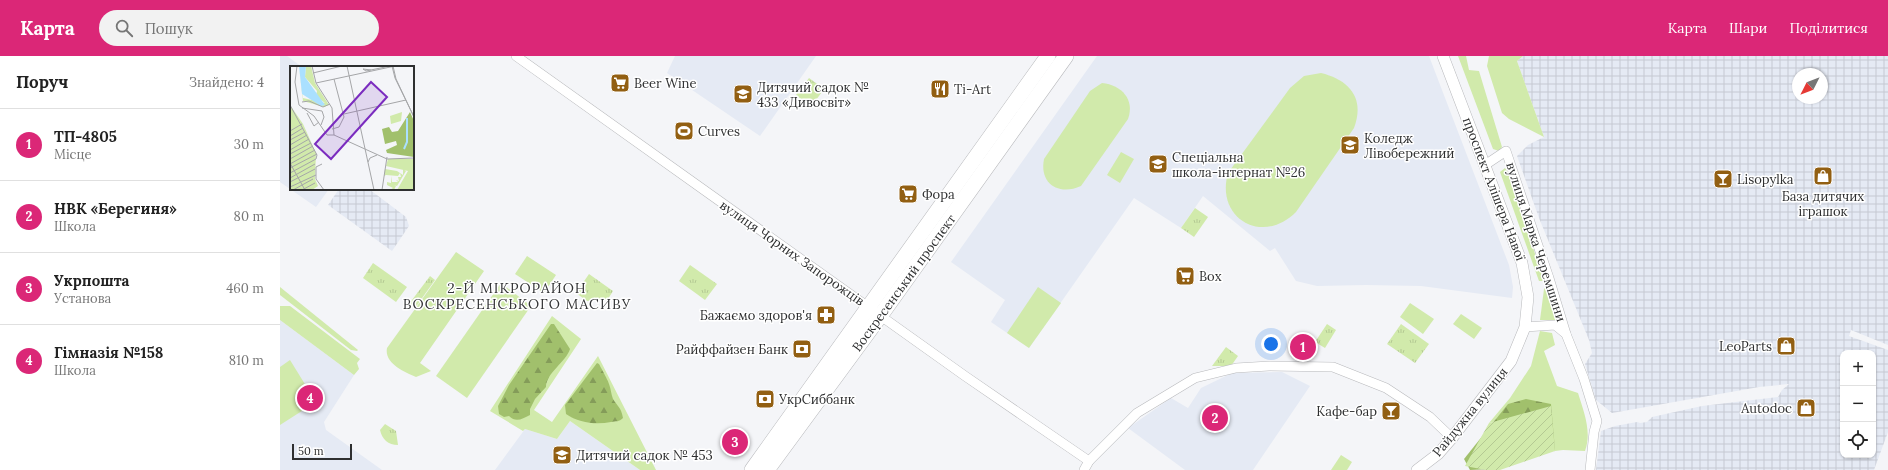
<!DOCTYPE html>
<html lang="uk">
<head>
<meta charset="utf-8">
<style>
	body { margin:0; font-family:Lora,serif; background:#f2f2f2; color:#222 }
	.controls { position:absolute; right:12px; bottom:12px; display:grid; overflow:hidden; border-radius:8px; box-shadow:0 1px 3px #0004 }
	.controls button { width:36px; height:36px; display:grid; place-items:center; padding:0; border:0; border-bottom:1px solid #e0e0e0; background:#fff; color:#222; font:20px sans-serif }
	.compass { position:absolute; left:1512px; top:12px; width:36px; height:36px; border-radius:50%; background:#fff; box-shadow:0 1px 3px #0004; rotate:228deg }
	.scale { position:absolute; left:12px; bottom:10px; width:60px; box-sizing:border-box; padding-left:4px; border:2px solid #2e2f30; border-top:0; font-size:11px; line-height:14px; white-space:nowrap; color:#2e2f30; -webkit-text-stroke:3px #fff; paint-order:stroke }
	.you { position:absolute; left:991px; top:288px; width:14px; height:14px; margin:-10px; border:3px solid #fff; border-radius:50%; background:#1a73e8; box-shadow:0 0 0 6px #1a73e833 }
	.badge { display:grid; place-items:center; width:26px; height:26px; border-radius:50%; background:#db2777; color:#fff; font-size:13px; font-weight:700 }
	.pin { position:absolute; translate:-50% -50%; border:2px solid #fff; box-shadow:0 1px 4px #0006 }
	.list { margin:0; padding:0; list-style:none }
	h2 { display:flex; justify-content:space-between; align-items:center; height:52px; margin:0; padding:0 16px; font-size:17px }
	h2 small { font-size:13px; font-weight:400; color:#767676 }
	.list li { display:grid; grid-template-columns:26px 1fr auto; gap:12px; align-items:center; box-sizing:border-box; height:72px; padding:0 16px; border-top:1px solid #e0e0e0 }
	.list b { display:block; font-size:15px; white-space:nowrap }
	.list p { margin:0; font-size:13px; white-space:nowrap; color:#767676 }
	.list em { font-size:13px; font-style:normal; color:#767676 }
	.icon { flex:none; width:22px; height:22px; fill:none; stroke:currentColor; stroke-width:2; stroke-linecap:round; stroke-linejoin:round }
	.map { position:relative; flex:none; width:1608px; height:414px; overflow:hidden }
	header { display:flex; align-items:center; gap:24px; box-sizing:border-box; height:56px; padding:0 20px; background:#db2777; color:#fff }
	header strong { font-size:19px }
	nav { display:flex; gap:22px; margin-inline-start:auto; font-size:14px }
	.search { width:280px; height:36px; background:#f2f2f2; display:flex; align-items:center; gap:10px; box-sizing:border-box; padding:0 14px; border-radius:22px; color:#767676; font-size:15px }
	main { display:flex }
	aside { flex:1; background:#fff }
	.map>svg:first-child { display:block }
	.built { fill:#e5eaf4 }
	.industrial { fill:url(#industrial-grid); fill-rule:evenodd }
	.grass { fill:#d1eaab }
	.forest { fill:url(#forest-firs) }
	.park { fill:url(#park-tufts) }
	.garden { fill:url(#garden-furrows) }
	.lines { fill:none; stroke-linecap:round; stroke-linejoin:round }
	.minor-casing { stroke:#b8b9bc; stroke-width:10 }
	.tertiary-casing { stroke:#b8b9bc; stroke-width:12 }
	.primary-casing { stroke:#b8b9bc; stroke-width:16 }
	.minor { stroke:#fff; stroke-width:9 }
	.tertiary { stroke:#fff; stroke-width:11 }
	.primary { stroke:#fff; stroke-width:15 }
	.labels { text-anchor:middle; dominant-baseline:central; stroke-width:3; stroke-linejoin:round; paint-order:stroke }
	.poi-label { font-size:13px; fill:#2e2f30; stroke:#fff; text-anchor:start }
	.street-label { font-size:13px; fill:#2e2f30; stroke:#fff }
	.neighbourhood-label { font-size:14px; letter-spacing:1px; fill:#323335; stroke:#fff }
	.inset-river { fill:none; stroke:#aae0ff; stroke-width:2 }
	.inset-road { fill:none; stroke:#a5a6a8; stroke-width:1 }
	.view { fill:#7b2cbf; fill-opacity:0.15; stroke:#7b2cbf; stroke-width:2 }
	.inset-edge { fill:none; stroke:#2e2f30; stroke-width:2 }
</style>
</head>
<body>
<header>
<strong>Карта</strong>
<div class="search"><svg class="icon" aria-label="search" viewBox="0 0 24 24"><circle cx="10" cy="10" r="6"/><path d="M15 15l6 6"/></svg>Пошук</div>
<nav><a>Карта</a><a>Шари</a><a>Поділитися</a></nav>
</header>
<main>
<aside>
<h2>Поруч<small>Знайдено: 4</small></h2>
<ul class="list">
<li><span class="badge">1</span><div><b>ТП-4805</b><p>Місце</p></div><em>30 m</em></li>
<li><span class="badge">2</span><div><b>НВК «Берегиня»</b><p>Школа</p></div><em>80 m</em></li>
<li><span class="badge">3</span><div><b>Укрпошта</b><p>Установа</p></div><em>460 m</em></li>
<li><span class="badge">4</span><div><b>Гімназія №158</b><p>Школа</p></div><em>810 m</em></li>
</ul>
</aside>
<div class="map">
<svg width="1608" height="414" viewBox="0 0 1608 414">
	<defs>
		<pattern id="industrial-grid" width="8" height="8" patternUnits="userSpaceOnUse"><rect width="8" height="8" fill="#e5eaf4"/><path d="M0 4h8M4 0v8" fill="none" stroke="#c5c9d2"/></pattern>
		<pattern id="forest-firs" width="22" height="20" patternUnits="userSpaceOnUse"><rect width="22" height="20" fill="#a1c06c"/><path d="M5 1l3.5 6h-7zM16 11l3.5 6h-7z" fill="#849c59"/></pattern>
		<pattern id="park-tufts" width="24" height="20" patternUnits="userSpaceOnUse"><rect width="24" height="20" fill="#d1eaab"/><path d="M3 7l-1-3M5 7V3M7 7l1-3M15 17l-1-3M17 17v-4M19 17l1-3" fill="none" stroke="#b4c993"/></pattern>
		<pattern id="garden-furrows" width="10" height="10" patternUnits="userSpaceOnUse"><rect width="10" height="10" fill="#d1eaab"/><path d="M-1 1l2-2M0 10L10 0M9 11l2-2" fill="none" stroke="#b4c993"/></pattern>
	</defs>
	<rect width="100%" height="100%" fill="#f4f5f8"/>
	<!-- built -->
	<g class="built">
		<path d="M 0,0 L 7,0 L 22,11 L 11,11 L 11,133 L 49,133 L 36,151 L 0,126 Z"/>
		<path d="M 395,0 L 536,0 L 480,80 L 387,17 Z"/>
		<path d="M 817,0 L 1149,0 L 1229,209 L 1233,231 L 1232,242 L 1141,230 L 1086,229 L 1037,230 L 1016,225 L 995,192 L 990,195 L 923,140 L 901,172 L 854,142 L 749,292 L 711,266 L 725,244 L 671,206 Z"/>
		<path d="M 0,264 L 74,319 L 44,366 L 46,374 L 102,414 L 0,414 Z"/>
		<path d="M 1002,316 L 1030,330 L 973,414 L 905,414 L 848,372 L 891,342 L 908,352 L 921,332 L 952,317 Z"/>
		<path d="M 290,365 L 360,414 L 215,414 L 245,373 L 277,383 Z"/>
	</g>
	<!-- industrial -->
	<g class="industrial">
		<path d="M 1243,0 L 1608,0 L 1608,289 L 1571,274 L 1569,280 L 1608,294 L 1608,376 L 1594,414 L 1316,414 L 1321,375 L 1335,370 L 1357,366 L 1360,367 L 1367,366 L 1372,361 L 1422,350 L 1498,341 L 1502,334 L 1509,328 L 1479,331 L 1332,357 L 1316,344 L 1305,308 L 1312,297 L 1309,284 L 1259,162 L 1237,100 L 1248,89 L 1264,81 L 1237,5 ZM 1518,18 L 1542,18 L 1542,42 L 1518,42 ZM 1563,297 L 1593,297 L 1593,399 L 1563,399 Z"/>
		<path d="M 59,133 L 89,133 L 126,161 L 129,170 L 112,195 L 48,149 Z"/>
	</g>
	<!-- grass -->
	<g class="grass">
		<path d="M 1178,0 L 1186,0 L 1189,14 L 1199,15 L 1222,91 L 1219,95 L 1213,93 Z"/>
		<path d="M 1209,0 L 1243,0 L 1237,5 L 1264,81 L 1229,63 L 1222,57 L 1207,10 Z"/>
		<path d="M 1041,17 C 1070,24 1085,43 1074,72 L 1016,156 C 982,190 935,162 948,117 L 1010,32 L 1024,20 Z"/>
		<path d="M 822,27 C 842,29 855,44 848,63 L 801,130 C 779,140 759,128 764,103 L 810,35 Z"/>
		<path d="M 841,96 L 854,103 L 840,127 L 827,119 Z"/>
		<path d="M 1225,112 L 1228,116 L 1264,225 L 1259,225 L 1220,116 Z"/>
		<path d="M 176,196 L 204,215 L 140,307 L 151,315 L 136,321 C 124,316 104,307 107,292 Z"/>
		<path d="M 247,200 L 276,219 L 264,237 L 235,218 Z"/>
		<path d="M 221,227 L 251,250 L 187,342 L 156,320 Z"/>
		<path d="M 0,231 L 78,294 L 77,295 L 71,294 L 0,239 Z"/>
		<path d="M 758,231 L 781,247 L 749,292 L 727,277 Z"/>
		<path d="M 1266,231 L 1276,264 L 1260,264 L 1264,233 Z"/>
		<path d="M 1130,247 L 1154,263 L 1143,278 L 1120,261 Z"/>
		<path d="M 0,250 L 10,250 L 80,303 L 77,307 L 79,313 L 74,319 L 0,264 Z"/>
		<path d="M 1181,258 L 1202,272 L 1194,283 L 1173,268 Z"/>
		<path d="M 272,260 L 301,283 L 254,354 L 272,366 L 318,300 L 376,414 L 360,414 L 290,365 L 277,383 L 245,373 L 243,375 L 210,355 Z"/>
		<path d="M 1260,275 L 1272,277 L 1275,289 L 1264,295 L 1277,330 L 1298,337 C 1304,356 1312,376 1305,395 L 1283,394 L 1275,395 L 1271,351 L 1209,367 L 1230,342 L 1251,310 Z"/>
		<path d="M 10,304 L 36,346 L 0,369 L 0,311 Z"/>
		<path d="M 1061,399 L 1072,406 L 1067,414 L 1051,414 Z"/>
	</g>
	<!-- forest -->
	<g class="forest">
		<path d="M 271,268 L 274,268 L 290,293 C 286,306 266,317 266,331 L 255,343 L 250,353 L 250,359 C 242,363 236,367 229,360 L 224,361 L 219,358 L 218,350 L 229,329 Z"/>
		<path d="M 317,307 L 319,308 C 320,310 329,326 329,328 C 331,333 331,338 333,343 C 338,351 341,351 343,362 C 339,366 336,365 331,366 C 316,369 299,367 286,358 L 285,349 Z"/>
		<path d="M 1246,343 L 1271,348 L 1275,394 L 1213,413 L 1190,414 L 1184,403 L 1228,348 Z"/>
	</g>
	<!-- park -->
	<g class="park">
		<path d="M 529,22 L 544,33 L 531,51 L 516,39 Z"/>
		<path d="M 915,152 L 928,161 L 914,181 L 901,172 Z"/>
		<path d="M 93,207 L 127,231 L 116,246 L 83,222 Z"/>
		<path d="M 410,209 L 437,228 L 425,244 L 399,225 Z"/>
		<path d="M 309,218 L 333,235 L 328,243 L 307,245 L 296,237 Z"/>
		<path d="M 150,220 L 155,224 L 135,252 L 129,248 Z"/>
		<path d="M 1047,268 L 1056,274 L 1045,292 L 1035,286 Z"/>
		<path d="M 1121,268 L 1149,288 L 1135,307 L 1107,288 Z"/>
		<path d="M 946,291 L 958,300 L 951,310 L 932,310 Z"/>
		<path d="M 105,368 L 116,375 L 118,389 C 108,389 102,383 100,374 Z"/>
	</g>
	<!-- garden -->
	<path class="garden" d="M 1271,350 L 1275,395 L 1220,414 L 1206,414 L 1185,410 L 1209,367 Z"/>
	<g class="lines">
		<defs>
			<g id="minor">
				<path d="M 236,0 L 685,320 L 809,405"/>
				<path d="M 1205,109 L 1226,95 L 1269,222 L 1286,278"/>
				<path d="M 1245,271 L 1275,269 L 1286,278 L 1304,323 L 1317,365 L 1314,376 L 1310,414"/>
				<path d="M 804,414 L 809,405 L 857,357 L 915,322 L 956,312 L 989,310 L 1053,311 L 1106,332 L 1150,361 L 1172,382"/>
			</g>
			<path id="tertiary" d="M 1137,414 L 1158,398 L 1172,382 L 1231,305 L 1245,271 L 1248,241 L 1242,207 L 1163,0"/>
			<g id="primary">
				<path d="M 472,414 L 768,0"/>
				<path d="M 487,414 L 603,256 L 786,0"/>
			</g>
		</defs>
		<!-- minor casing -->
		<use href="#minor" class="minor-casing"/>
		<!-- tertiary casing -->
		<use href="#tertiary" class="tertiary-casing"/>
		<!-- primary casing -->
		<use href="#primary" class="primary-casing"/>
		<!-- minor -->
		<use href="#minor" class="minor"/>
		<!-- tertiary -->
		<use href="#tertiary" class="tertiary"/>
		<!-- primary -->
		<use href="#primary" class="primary"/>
	</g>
	<!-- icons -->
	<defs>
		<symbol id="supermarket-square" viewBox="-11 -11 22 22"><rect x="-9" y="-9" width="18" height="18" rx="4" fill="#925f12" stroke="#fff"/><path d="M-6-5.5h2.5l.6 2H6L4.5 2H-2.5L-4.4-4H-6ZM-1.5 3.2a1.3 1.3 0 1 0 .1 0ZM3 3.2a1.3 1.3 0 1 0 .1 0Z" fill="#fff"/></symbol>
		<symbol id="restaurant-square" viewBox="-11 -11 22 22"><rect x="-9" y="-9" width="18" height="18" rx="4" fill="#925f12" stroke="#fff"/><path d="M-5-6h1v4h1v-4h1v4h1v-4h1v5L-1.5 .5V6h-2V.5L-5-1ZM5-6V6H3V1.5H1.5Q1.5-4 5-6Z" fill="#fff"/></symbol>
		<symbol id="school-square" viewBox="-11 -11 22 22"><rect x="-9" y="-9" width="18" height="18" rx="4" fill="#925f12" stroke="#fff"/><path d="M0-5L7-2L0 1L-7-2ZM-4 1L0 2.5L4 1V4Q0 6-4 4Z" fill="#fff"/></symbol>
		<symbol id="stadium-square" viewBox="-11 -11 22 22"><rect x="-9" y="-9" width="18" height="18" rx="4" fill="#925f12" stroke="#fff"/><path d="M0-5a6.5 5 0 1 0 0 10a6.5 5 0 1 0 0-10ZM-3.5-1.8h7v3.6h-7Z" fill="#fff"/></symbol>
		<symbol id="university-square" viewBox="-11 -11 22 22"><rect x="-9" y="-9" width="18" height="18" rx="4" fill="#925f12" stroke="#fff"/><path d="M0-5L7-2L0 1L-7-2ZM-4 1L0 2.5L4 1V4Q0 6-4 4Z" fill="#fff"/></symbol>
		<symbol id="shop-square" viewBox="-11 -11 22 22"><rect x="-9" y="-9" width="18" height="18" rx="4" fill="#925f12" stroke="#fff"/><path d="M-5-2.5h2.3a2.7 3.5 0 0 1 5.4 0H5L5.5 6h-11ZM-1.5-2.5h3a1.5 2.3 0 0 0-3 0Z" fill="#fff"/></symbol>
		<symbol id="bar-square" viewBox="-11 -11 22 22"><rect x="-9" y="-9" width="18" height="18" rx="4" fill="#925f12" stroke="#fff"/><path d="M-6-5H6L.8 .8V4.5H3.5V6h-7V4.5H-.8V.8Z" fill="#fff"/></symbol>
		<symbol id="pharmacy-square" viewBox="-11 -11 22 22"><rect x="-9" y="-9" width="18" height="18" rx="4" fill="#925f12" stroke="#fff"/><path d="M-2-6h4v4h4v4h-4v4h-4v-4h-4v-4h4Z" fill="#fff"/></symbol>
		<symbol id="bank-square" viewBox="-11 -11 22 22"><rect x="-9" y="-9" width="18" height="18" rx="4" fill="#925f12" stroke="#fff"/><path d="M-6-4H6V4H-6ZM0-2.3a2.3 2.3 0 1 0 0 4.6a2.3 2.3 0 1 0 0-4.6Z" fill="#fff"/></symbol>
	</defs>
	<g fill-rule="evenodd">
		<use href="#supermarket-square" x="329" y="16" width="22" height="22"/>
		<use href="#restaurant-square" x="649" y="22" width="22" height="22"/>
		<use href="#school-square" x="452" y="27" width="22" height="22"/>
		<use href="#stadium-square" x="393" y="64" width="22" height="22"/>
		<use href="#university-square" x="1059" y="78" width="22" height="22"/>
		<use href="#school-square" x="867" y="97" width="22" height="22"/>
		<use href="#shop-square" x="1532" y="109" width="22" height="22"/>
		<use href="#bar-square" x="1432" y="112" width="22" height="22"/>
		<use href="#supermarket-square" x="617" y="127" width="22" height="22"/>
		<use href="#supermarket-square" x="894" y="209" width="22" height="22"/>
		<use href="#pharmacy-square" x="535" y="248" width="22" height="22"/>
		<use href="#shop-square" x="1495" y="279" width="22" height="22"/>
		<use href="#bank-square" x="511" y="282" width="22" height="22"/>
		<use href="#bank-square" x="474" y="332" width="22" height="22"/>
		<use href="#shop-square" x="1515" y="341" width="22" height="22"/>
		<use href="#bar-square" x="1100" y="344" width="22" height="22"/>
		<use href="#school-square" x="271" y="388" width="22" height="22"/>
	</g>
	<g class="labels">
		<!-- poi labels -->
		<g class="poi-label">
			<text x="354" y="27">Beer Wine</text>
			<text x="477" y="31">Дитячий садок №<tspan x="477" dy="15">433 «Дивосвіт»</tspan></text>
			<text x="674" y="33">Ti-Art</text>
			<text x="418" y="75">Curves</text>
			<text x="1084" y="82">Коледж<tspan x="1084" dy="15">Лівобережний</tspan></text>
			<text x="892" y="101">Спеціальна<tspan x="892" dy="15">школа-інтернат №26</tspan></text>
			<text x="1457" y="123">Lisopylka</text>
			<text x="642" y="138">Фора</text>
			<text x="1543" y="140" text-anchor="middle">База дитячих<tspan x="1543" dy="15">іграшок</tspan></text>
			<text x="919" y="220">Box</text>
			<text x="532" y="259" text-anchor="end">Бажаємо здоров'я</text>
			<text x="1492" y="290" text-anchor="end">LeoParts</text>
			<text x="508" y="293" text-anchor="end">Райффайзен Банк</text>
			<text x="499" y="343">УкрСиббанк</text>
			<text x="1512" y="352" text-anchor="end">Autodoc</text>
			<text x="1097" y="355" text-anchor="end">Кафе-бар</text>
			<text x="296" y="399">Дитячий садок № 453</text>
		</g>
		<!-- street labels -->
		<g class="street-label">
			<text transform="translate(1214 133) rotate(69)">проспект Алішера Навої</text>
			<text transform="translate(1256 186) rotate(72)">вулиця Марка Черемшини</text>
			<text transform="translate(512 197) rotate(35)">вулиця Чорних Запорожців</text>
			<text transform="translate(624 227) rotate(-54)">Воскресенський проспект</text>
			<text transform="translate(1190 356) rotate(-51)">Райдужна вулиця</text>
		</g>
		<!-- neighbourhood labels -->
		<g class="neighbourhood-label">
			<text x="237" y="232">2-Й МІКРОРАЙОН<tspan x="237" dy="16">ВОСКРЕСЕНСЬКОГО МАСИВУ</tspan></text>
		</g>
	</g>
	<!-- overview -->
	<g transform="translate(10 10)">
		<rect width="124" height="124" fill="#f4f5f8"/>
		<path d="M 95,103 L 107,105 L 113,109 L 113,103 L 116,105 L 107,120 L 104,119 L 106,120 L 104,124 L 100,124 L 103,122 L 97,119 L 97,116 L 101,117 L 101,110 L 102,116 L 108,116 L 106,114 L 109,115 L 108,111 L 111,111 L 110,107 L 108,110 L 96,109 L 94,110 Z" fill="#d1eaab"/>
		<path d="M 120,46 L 124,55 L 124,91 L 97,87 L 96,84 L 107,79 L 106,75 L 95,78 L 92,63 L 99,61 L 102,66 L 108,65 Z" fill="#a1c06c"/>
		<path d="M 9,0 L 13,32 L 35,37 L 26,30 L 27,25 L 15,11 L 16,0 L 21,0 L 25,17 L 39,39 L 34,41 L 13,35 ZM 112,46 L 111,55 L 101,58 L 100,50 ZM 98,93 L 124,93 L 124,124 L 107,124 L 118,105 L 96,100 Z" fill="#d1eaab"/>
		<path d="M 0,39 L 13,58 L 26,87 L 25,113 L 28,120 L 22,124 L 0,124 Z" fill="#d1eaab"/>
		<path d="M 9,0 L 16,0 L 15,11 L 35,39 L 31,40 L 12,28 Z" fill="#aae0ff"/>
		<path class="inset-river" d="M 114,83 L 117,76 L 117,52"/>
		<path class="inset-road" d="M 7,0 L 5,16 L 9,39 L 24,50 L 37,69 L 44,69M 22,0 L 26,17 L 42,42 L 44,69M 57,0 L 84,124M 102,0 L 105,12 L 124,51M 103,0 L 106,13 L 124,51M 81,4 L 73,3 L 76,5 L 100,0M 23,7 L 52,0M 26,17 L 105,0M 12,36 L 19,35 L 33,41 L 40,38M 0,39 L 27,89 L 26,93 L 0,107M 12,42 L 32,45 L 34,51 L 31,59M 17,47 L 24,60 L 29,56M 54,48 L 116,34M 42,63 L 49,61 L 54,51 L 44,13M 0,65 L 12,58M 44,69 L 97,93 L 124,92M 0,70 L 13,62M 0,74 L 15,66M 0,79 L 17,69M 0,84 L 19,73M 0,88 L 21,77M 0,93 L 23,80M 78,96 L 80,92 L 87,89M 0,97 L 15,124M 0,98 L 25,84M 32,98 L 26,101 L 26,113 L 34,124M 0,102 L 27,88M 0,112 L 25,98M 0,116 L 25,103M 0,121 L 26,109M 3,124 L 23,113M 12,124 L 25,117M 92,124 L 97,91"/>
		<path class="view" d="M 81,16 L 97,31 L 41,93 L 25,78 Z"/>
		<rect width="124" height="124" class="inset-edge"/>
	</g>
</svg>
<div class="controls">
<button>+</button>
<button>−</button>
<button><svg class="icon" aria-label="locate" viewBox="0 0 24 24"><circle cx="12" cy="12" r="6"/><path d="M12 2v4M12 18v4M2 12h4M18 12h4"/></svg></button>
</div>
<svg class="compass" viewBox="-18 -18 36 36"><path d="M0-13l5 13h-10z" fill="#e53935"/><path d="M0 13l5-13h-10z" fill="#767676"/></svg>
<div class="scale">50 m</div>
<div class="you"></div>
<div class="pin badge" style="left:1023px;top:291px">1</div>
<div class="pin badge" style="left:935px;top:362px">2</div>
<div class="pin badge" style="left:455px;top:386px">3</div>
<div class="pin badge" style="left:30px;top:342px">4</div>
</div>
</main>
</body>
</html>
